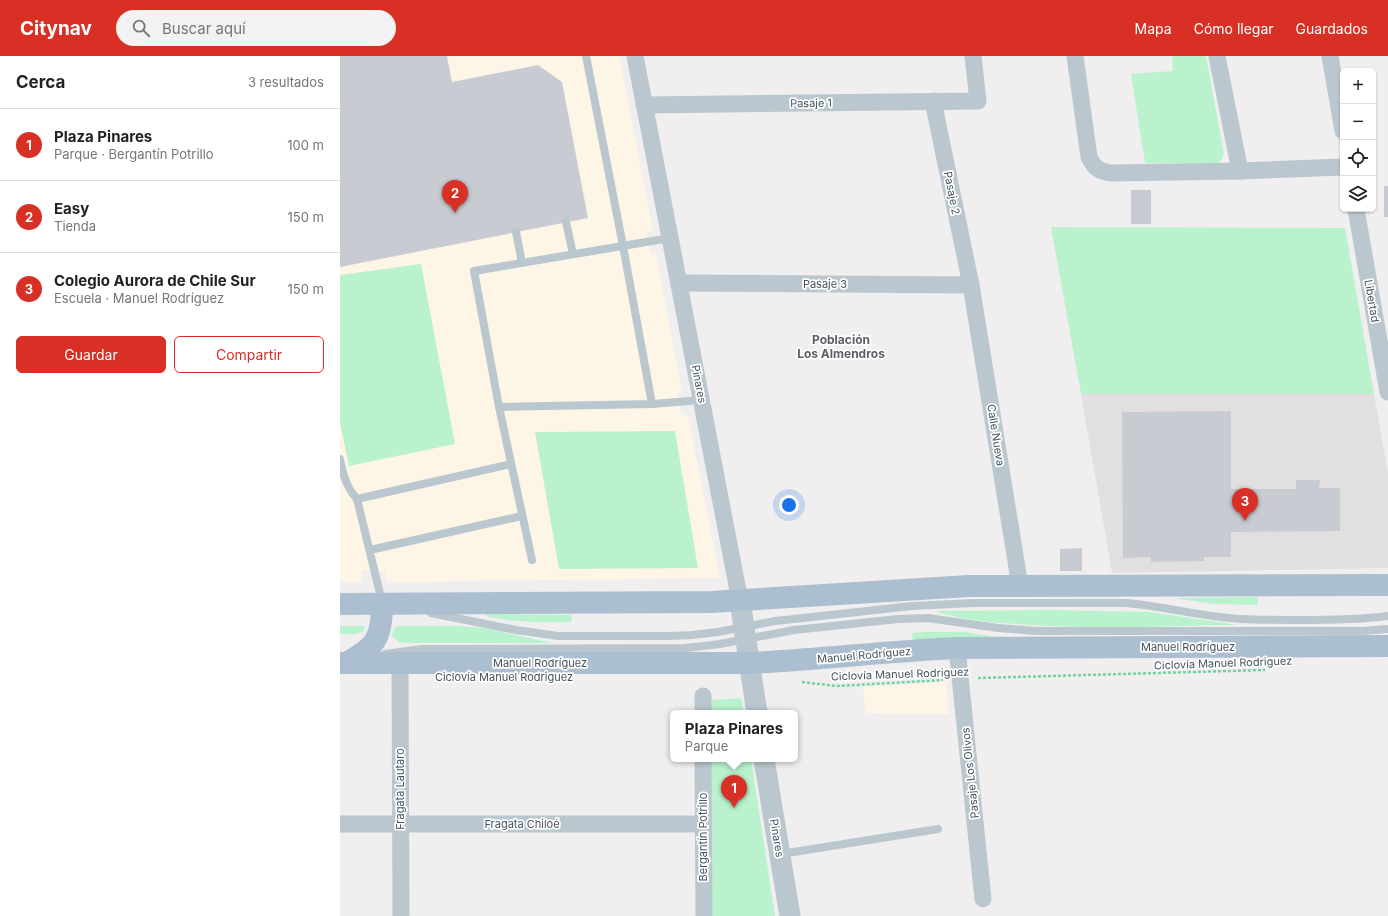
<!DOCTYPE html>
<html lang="es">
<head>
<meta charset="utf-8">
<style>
	body { margin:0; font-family:Inter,sans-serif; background:#f2f2f2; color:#222 }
	.controls { position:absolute; right:12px; top:12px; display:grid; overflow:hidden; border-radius:6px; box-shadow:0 1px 3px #0004 }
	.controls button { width:36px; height:36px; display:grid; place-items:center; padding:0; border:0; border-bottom:1px solid #e0e0e0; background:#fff; color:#222; font:20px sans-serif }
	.you { position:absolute; left:449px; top:449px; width:14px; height:14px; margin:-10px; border:3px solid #fff; border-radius:50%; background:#1a73e8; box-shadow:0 0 0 6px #1a73e833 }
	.badge { display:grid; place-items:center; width:26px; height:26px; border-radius:50%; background:#d93025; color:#fff; font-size:13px; font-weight:700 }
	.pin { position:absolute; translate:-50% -33px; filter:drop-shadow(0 1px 2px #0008) }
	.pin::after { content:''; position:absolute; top:21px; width:14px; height:12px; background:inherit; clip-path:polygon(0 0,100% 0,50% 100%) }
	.popup { position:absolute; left:330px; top:654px; width:128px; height:52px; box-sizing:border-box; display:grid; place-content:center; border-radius:6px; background:#fff; filter:drop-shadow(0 1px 3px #0005); font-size:13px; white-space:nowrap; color:#767676 }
	.popup b { font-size:15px; color:#222 }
	.popup::after { content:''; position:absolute; left:50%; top:100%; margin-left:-8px; border:8px solid transparent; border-top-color:#fff }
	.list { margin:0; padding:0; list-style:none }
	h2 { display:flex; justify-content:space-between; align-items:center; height:52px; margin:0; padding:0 16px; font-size:17px }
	h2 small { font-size:13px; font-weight:400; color:#767676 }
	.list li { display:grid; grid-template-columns:26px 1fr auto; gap:12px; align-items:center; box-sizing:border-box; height:72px; padding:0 16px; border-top:1px solid #e0e0e0 }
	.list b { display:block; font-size:15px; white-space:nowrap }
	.list p { margin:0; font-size:13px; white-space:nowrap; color:#767676 }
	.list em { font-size:13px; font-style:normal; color:#767676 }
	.actions { display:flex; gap:8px; padding:12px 16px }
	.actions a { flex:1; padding:9px 0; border:1px solid #d93025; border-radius:6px; text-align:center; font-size:14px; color:#d93025 }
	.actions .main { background:#d93025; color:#fff }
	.icon { flex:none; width:22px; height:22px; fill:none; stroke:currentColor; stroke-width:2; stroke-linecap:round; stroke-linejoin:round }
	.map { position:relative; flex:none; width:1048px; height:860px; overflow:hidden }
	header { display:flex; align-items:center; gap:24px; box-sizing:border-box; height:56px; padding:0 20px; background:#d93025; color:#fff }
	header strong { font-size:19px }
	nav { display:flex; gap:22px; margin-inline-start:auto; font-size:14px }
	.search { width:280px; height:36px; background:#f2f2f2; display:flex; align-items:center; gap:10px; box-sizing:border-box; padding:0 14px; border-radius:22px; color:#767676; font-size:15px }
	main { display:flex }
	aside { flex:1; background:#fff }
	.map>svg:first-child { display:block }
	.commercial { fill:#fdf6e7 }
	.education { fill:#e2dfe0 }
	.green { fill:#baf2ce }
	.building { fill:#c8ccd2 }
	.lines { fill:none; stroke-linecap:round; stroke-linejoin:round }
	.path { stroke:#6fd39e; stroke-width:2.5; stroke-dasharray:3 2; stroke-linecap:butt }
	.service { stroke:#bbc7cf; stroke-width:8 }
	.minor { stroke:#bbc7cf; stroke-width:17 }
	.tertiary { stroke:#bbc7cf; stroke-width:21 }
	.primary { stroke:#acbfd0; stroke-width:22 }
	.labels { text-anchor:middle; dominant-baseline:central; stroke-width:3.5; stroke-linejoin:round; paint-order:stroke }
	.street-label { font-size:11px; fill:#45535e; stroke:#fff }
	.neighbourhood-label { font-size:12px; font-weight:bold; fill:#5b5f64; stroke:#fff }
</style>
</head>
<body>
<header>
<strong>Citynav</strong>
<div class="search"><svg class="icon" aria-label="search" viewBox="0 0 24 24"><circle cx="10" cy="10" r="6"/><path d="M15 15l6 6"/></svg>Buscar aquí</div>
<nav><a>Mapa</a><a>Cómo llegar</a><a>Guardados</a></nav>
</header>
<main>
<aside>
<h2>Cerca<small>3 resultados</small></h2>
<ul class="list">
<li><span class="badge">1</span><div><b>Plaza Pinares</b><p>Parque · Bergantín Potrillo</p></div><em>100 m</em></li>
<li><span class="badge">2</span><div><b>Easy</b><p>Tienda</p></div><em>150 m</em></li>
<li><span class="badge">3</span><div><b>Colegio Aurora de Chile Sur</b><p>Escuela · Manuel Rodríguez</p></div><em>150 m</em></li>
</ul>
<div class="actions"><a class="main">Guardar</a><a>Compartir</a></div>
</aside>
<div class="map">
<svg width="1048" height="860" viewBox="0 0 1048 860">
	<rect width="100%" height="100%" fill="#f1eeef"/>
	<!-- commercial -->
	<g class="commercial">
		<path d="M 0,0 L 279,0 L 313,174 L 306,175 L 311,198 L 316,198 L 342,336 L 337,337 L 339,347 L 341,358 L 348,360 L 380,522 L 47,526 L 45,515 L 21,515 L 22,526 L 0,526 Z"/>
		<path d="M 606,626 L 609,658 L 526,657 L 523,631 Z"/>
	</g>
	<!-- education -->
	<path class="education" d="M 741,338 L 1034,338 L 1048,417 L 1048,512 L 772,517 Z"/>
	<!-- green -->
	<g class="green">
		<path d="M 832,0 L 866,0 L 884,98 L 880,106 L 876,107 L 805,107 L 791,18 L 833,15 Z"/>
		<path d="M 711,171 L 1005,172 L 1034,338 L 741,338 Z"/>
		<path d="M 81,208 L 115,388 L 9,410 L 0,367 L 0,219 Z"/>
		<path d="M 335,375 L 358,512 L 219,513 L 195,376 Z"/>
		<path d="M 918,541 L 918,549 L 874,548 L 833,542 Z"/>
		<path d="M 714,554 L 810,556 L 898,569 C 824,570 750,574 676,568 C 649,566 621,564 595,555 Z"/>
		<path d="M 146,558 L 232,559 L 231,566 C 203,567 176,566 148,561 Z"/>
		<path d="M 0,570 L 24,570 L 25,572 L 22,576 L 16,578 L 0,578 Z"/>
		<path d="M 59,570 L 119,570 L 144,572 L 212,587 L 64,587 L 59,586 L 52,580 C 53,575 53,572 59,570 Z"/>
		<path d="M 581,576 L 626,576 L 657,581 L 573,586 L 572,577 Z"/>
		<path d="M 401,642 L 404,657 L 370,657 L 370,644 Z"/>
		<path d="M 370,703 L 411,703 L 435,860 L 370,860 Z"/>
	</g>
	<!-- building -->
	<g class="building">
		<path d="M 0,0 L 107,0 L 112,26 L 198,9 L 222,26 L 248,162 L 0,211 Z"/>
		<rect x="1044" y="130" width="4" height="31"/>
		<rect x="791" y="134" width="20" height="34"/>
		<path d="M 891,355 L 891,433 L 956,433 L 956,424 L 980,424 L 979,432 L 1000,432 L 1000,475 L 891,476 L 891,501 L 864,501 L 864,505 L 811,506 L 811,501 L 783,502 L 782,356 Z"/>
		<path d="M 742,492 L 742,515 L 720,515 L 720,493 Z"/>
	</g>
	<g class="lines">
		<!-- path -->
		<g class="path">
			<path d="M 638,622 L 925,614"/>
			<path d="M 462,626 L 497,630 L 603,624"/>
		</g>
		<!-- service -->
		<g class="service">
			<path d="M 246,0 L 283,190 L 312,348"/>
			<path d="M 226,166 L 233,198"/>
			<path d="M 176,176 L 182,207"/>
			<path d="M 159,351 L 312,348 L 362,344"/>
			<path d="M 0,403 C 3,418 6,431 17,443 L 42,546"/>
			<path d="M 17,443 L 171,408"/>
			<path d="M 30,494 L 182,460"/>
			<path d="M 192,504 L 159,351 L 134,215 L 330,182"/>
			<path d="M 91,557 L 176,574 L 218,580 L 329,580 L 352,579 L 378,576 L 435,565 L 572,550 L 633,547 L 786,547 C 824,550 862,561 901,563 C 919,564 938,564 956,564 C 987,564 1017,564 1048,560"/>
			<path d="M 45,598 L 82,593 L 346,592 L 380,588 L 454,574 L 558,563 L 588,562 L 658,572 L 697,575 L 1022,575 L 1048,573"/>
			<path d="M 441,798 L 598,773"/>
		</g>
		<!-- minor -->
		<g class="minor">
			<path d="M 295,0 L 400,545"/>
			<path d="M 735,0 L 749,101 C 754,112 760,116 772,117 L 900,115 L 1003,111"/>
			<path d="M 877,0 L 900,115"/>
			<path d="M 990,0 L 1003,75"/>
			<path d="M 593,45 L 631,229 L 680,530"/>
			<path d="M 304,49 L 638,45 L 633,0"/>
			<path d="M 1016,153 L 1048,336"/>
			<path d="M 339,227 L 631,229"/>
			<path d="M 617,592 L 643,843"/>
			<path d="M 60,607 L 61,860"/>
			<path d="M 363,640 L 363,657"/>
			<path d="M 363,703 L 364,860"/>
			<path d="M 0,768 L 363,768"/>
		</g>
		<!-- tertiary -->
		<g class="tertiary">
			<path d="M 400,545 L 417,657"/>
			<path d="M 424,703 L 450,860"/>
		</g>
		<!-- primary -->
		<g class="primary">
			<path d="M 0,548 L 371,546 L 629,530 L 1048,529"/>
			<path d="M 0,607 L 409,607 C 478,604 547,595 617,592 L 1048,590"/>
			<path d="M 6,607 C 35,591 42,583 42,548"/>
		</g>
	</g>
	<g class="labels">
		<!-- street labels -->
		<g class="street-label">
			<text transform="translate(471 47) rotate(-1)">Pasaje 1</text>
			<text transform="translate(612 137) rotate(79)">Pasaje 2</text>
			<text x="485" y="228">Pasaje 3</text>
			<text transform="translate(1032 245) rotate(80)">Libertad</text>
			<text transform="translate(359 328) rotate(79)">Pinares</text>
			<text transform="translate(656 379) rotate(81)">Calle Nueva</text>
			<text x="848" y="591">Manuel Rodríguez</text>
			<text transform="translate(524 599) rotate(-5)">Manuel Rodríguez</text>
			<text x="200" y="607">Manuel Rodríguez</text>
			<text transform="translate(883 607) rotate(-2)">Ciclovía Manuel Rodriguez</text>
			<text transform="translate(560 618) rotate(-2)">Ciclovía Manuel Rodriguez</text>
			<text x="164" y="621">Ciclovía Manuel Rodriguez</text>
			<text transform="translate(630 717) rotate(-96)">Pasaje Los Olivos</text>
			<text transform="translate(60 733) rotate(-90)">Fragata Lautaro</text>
			<text x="182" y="768">Fragata Chiloé</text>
			<text transform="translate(363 781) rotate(-90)">Bergantín Potrillo</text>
			<text transform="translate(437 782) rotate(81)">Pinares</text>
		</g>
		<!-- neighbourhood labels -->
		<g class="neighbourhood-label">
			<text x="501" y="283">Población<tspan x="501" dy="14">Los Almendros</tspan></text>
		</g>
	</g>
</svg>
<div class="controls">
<button>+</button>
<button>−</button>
<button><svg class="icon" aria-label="locate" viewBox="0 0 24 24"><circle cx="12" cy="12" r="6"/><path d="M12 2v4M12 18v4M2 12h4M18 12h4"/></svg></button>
<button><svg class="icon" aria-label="layers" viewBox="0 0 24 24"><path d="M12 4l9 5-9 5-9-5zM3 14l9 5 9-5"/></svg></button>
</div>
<div class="you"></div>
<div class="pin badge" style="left:394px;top:752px">1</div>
<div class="popup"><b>Plaza Pinares</b>Parque</div>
<div class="pin badge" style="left:115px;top:157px">2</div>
<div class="pin badge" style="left:905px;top:465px">3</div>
</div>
</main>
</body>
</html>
